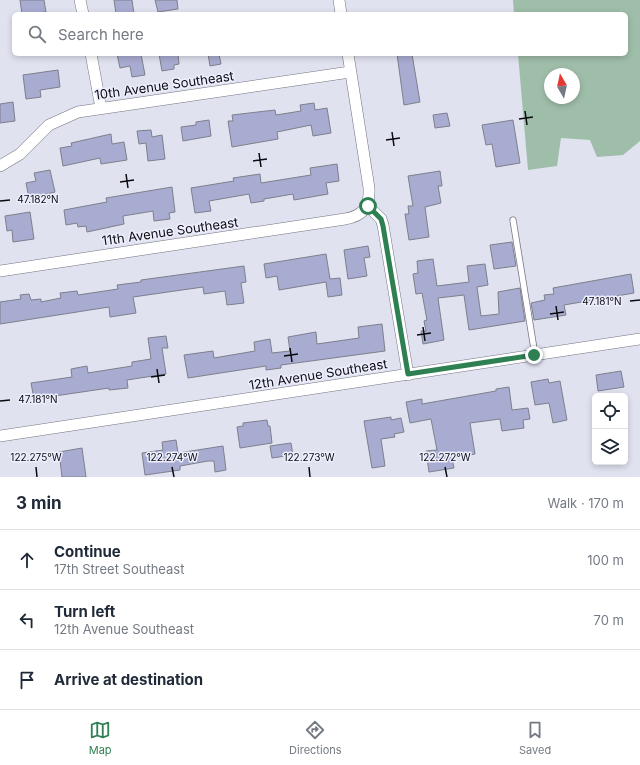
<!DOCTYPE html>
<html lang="en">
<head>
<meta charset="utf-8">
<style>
	body { margin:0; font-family:Inter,sans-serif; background:#f2f2f3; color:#1f2937 }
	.controls { position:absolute; right:12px; bottom:12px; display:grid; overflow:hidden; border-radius:6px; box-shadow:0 2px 6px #0003 }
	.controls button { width:36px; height:36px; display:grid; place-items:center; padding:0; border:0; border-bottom:1px solid #e0e1e3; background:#fff; color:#1f2937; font:20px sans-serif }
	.compass { position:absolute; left:544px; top:68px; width:36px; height:36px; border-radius:50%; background:#fff; box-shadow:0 2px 6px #0003; rotate:351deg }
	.stop { position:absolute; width:12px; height:12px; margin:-9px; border:3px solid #2e8052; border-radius:50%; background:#fff }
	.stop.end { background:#2e8052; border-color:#fff; box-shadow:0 1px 4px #0008 }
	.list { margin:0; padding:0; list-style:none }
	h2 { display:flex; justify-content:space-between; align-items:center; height:52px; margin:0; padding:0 16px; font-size:17px }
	h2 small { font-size:13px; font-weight:400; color:#747a83 }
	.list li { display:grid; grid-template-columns:26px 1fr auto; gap:12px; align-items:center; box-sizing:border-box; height:60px; padding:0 16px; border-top:1px solid #e0e1e3 }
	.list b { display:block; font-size:15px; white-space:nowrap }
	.list p { margin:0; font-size:13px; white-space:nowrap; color:#747a83 }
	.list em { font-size:13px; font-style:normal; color:#747a83 }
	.icon { flex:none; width:22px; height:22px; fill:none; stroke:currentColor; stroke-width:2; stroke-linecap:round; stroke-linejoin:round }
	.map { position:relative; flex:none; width:640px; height:477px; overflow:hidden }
	.search { position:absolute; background:#fff; box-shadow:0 2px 6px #0003; left:12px; right:12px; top:12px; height:44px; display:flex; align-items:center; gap:10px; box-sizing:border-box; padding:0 14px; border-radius:6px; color:#747a83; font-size:15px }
	.sheet { height:232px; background:#fff }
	nav { display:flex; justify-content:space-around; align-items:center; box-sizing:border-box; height:56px; border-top:1px solid #e0e1e3; background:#fff; font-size:11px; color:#747a83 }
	nav a { display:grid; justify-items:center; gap:2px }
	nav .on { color:#2e8052 }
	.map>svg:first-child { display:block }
	.green { fill:#9fbea9; fill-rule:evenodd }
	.building { fill:#a9acd1; stroke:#7e7f8c }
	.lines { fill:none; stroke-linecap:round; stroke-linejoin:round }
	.lane-casing { stroke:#737481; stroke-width:7 }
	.street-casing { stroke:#737481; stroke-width:12 }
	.lane { stroke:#fff; stroke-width:5.5 }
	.street { stroke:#fff; stroke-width:11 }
	.route { stroke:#2e8052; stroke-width:5 }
	.ticks { fill:none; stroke:#0b0b10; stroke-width:1.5 }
	.labels { text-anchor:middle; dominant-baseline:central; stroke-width:3; stroke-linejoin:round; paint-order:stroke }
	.street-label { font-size:13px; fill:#0b0b10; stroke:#edeffe }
	.ticks-label { font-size:10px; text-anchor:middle; fill:#0b0b10; stroke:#edeffe; stroke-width:3; stroke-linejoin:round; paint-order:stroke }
</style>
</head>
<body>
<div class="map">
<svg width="640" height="477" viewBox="0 0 640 477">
	<rect width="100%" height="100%" fill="#e0e2f0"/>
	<!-- green -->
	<path class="green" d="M 513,0 L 640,0 L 640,141 L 623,155 L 597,157 L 590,140 L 561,138 L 557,166 L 528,170 L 518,54 L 626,54 L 626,14 L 514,14 ZM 550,74 L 574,74 L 574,98 L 550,98 Z"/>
	<!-- building -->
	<g class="building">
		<path d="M 20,0 L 44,0 L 46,12 L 22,14 Z"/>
		<path d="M 114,0 L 132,0 L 134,14 L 116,14 Z"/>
		<path d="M 155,0 L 177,0 L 178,9 L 158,12 Z"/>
		<path d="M 117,54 L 141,54 L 145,75 L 132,77 L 130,66 L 120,68 Z"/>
		<path d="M 159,54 L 178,54 L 179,64 L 174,65 L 174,69 L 162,71 Z"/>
		<path d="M 208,54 L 219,54 L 221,64 L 210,66 Z"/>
		<path d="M 397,54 L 412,54 L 420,102 L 404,105 Z"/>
		<path d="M 58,70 L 60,87 L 40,90 L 41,97 L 26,99 L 23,75 Z"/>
		<path d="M 13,102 L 15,121 L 0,123 L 0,104 Z"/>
		<path d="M 314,103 L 315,110 L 327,108 L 331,133 L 313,136 L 311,125 L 277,132 L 278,139 L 232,147 L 228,121 L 233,121 L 232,115 L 275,110 L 276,115 L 301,111 L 300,105 Z"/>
		<path d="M 447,113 L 450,126 L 435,128 L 433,115 Z"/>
		<path d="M 209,120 L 211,136 L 183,141 L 181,127 L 196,125 L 196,122 Z"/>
		<path d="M 513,120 L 520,163 L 496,167 L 492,144 L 486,145 L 482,125 Z"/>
		<path d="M 151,130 L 152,137 L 162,135 L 165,159 L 148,161 L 146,143 L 139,144 L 137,131 Z"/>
		<path d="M 111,134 L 112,144 L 124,142 L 127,160 L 101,164 L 100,158 L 63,166 L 60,148 L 72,146 L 71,143 Z"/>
		<path d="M 337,164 L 339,181 L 326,183 L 328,194 L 294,200 L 293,194 L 264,199 L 264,201 L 251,203 L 249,194 L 209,201 L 211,211 L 195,213 L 191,188 L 234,181 L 233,178 L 260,174 L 261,183 L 311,175 L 310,168 Z"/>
		<path d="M 50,170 L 55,192 L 29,198 L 26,183 L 36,181 L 34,173 Z"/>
		<path d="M 440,171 L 442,186 L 438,186 L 441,203 L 425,207 L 429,237 L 409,240 L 405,214 L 409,214 L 408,206 L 413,206 L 408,176 Z"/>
		<path d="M 172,187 L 175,212 L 169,213 L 170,219 L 154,221 L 153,211 L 123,216 L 124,224 L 87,232 L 86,226 L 78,227 L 77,223 L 66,225 L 64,210 L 107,202 L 106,198 Z"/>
		<path d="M 30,212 L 34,239 L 13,242 L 12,230 L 7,231 L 5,216 Z"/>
		<path d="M 512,242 L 516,266 L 494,269 L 490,245 Z"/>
		<path d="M 368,246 L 370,257 L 364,258 L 367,276 L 348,279 L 344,250 Z"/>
		<path d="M 326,254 L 330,279 L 340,278 L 342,295 L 328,297 L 326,282 L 279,290 L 277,276 L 266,278 L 264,264 Z"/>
		<path d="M 433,259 L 437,286 L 469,282 L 467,266 L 485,264 L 488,285 L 477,287 L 481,316 L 499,314 L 498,292 L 520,288 L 525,321 L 469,330 L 464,295 L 438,298 L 444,340 L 423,344 L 421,331 L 426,331 L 424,321 L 427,320 L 422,293 L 416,294 L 413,274 L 418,273 L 417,261 Z"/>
		<path d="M 244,266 L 246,282 L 241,283 L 244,303 L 227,305 L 225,291 L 204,294 L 203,287 L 133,297 L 136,313 L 110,317 L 109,307 L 0,324 L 0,302 L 21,299 L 20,295 L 29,294 L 31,300 L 41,299 L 41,302 L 61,298 L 60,293 L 77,291 L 78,295 L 118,289 L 117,285 L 141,282 L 141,280 Z"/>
		<path d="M 631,274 L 634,293 L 564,305 L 566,315 L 534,320 L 531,303 L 545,300 L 544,295 L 554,294 L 553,288 Z"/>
		<path d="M 382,324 L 385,351 L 281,365 L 281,368 L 266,370 L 266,366 L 188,378 L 184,355 L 213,351 L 214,358 L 255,351 L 254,342 L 270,339 L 272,353 L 290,351 L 288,337 L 316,332 L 317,344 L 359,338 L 358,327 Z"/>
		<path d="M 166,336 L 168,348 L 162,348 L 166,374 L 127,380 L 128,388 L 109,390 L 109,388 L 34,399 L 31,383 L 72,377 L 71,369 L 87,366 L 88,373 L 132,366 L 132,362 L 151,359 L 148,338 Z"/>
		<path d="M 621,371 L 624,387 L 598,391 L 596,375 Z"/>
		<path d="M 548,379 L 549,383 L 560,381 L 567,420 L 553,423 L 549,403 L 535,405 L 531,382 Z"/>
		<path d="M 509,387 L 512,410 L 528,408 L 530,419 L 523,420 L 524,428 L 502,431 L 500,419 L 470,423 L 475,454 L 452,458 L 454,468 L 429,472 L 426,451 L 437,450 L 431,419 L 410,423 L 406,402 L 422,399 L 422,404 L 496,391 L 496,389 Z"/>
		<path d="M 391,417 L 391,420 L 401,418 L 404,432 L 394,434 L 395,437 L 381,439 L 385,466 L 372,468 L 364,421 Z"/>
		<path d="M 267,420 L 268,426 L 270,426 L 272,443 L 240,448 L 237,427 L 243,426 L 243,423 Z"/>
		<path d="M 176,440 L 178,453 L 223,446 L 226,470 L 215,472 L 214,461 L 208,461 L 180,466 L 180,470 L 145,475 L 142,453 L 163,450 L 162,442 Z"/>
		<path d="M 291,443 L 293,455 L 272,458 L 270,446 Z"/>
		<path d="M 82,448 L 86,477 L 62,477 L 59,452 Z"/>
	</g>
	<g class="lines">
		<defs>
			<path id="lane" d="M 513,220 L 535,355"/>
			<g id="street">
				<path d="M 80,0 L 83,14"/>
				<path d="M 339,0 L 341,14"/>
				<path d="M 91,54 L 101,108"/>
				<path d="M 0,166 L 20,154 L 49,125 L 78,112 L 350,72"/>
				<path d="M 368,206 L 381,219 L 383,225 L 408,375"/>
				<path d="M 0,271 L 345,219 C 363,216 370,207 369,188 L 348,54"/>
				<path d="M 0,436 L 640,339"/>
			</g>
		</defs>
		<!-- lane casing -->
		<use href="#lane" class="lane-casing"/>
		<!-- street casing -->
		<use href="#street" class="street-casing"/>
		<!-- lane -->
		<use href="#lane" class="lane"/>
		<!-- street -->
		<use href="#street" class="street"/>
	</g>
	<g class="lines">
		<!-- route -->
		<path class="route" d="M 368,206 L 381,219 L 383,226 L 408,374 L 534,355"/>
	</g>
	<!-- ticks -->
	<path class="ticks" d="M 525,111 L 527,125M 519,119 L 533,117M 392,132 L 394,146M 386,140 L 400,138M 259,153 L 261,167M 253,161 L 267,159M 126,174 L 128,188M 120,182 L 134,180M 0,201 L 10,200M 630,301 L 640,300M 556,306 L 558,320M 550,314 L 564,312M 423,327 L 425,341M 417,335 L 431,333M 290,348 L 292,362M 284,356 L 298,354M 157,369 L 159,383M 151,377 L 165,375M 0,401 L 10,400M 36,467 L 37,477M 172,467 L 174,477M 309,467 L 310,477M 445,467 L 447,477"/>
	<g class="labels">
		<!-- street labels -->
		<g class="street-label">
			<text transform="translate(164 85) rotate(-8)">10th Avenue Southeast</text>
			<text transform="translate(170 231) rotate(-8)">11th Avenue Southeast</text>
			<text transform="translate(318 374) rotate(-9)">12th Avenue Southeast</text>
		</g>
	</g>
	<g class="ticks-label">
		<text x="38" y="203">47.182°N</text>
		<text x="602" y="305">47.181°N</text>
		<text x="38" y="403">47.181°N</text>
		<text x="36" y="461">122.275°W</text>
		<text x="172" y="461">122.274°W</text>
		<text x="309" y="461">122.273°W</text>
		<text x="445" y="461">122.272°W</text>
	</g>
</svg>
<div class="controls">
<button><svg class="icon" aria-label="locate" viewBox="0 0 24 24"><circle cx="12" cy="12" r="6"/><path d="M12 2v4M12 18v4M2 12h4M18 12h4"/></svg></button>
<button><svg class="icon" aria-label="layers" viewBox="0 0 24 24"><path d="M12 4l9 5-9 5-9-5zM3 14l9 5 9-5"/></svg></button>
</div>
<svg class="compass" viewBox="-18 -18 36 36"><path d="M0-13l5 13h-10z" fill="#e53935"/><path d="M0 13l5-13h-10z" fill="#747a83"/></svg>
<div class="stop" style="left:368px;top:206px"></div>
<div class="stop end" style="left:534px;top:355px"></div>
<div class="search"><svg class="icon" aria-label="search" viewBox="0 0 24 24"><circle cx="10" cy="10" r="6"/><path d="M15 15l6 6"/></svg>Search here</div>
</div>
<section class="sheet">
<h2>3 min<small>Walk · 170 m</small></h2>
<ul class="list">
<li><svg class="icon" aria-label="ahead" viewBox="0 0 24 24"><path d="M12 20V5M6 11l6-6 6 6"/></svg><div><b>Continue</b><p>17th Street Southeast</p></div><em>100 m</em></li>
<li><svg class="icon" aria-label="left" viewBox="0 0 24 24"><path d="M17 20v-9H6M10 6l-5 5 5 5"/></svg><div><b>Turn left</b><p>12th Avenue Southeast</p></div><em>70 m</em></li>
<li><svg class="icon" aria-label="arrive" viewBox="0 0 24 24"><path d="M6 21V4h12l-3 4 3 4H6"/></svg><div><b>Arrive at destination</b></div></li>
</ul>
</section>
<nav>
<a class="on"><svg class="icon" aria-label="map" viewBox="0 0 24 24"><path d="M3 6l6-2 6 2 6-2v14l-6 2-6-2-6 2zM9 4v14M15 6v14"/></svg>Map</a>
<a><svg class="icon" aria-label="directions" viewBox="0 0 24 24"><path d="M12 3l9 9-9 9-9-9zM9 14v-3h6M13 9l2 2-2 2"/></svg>Directions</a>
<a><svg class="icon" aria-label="saved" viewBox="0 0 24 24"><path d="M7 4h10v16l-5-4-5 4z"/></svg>Saved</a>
</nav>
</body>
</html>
